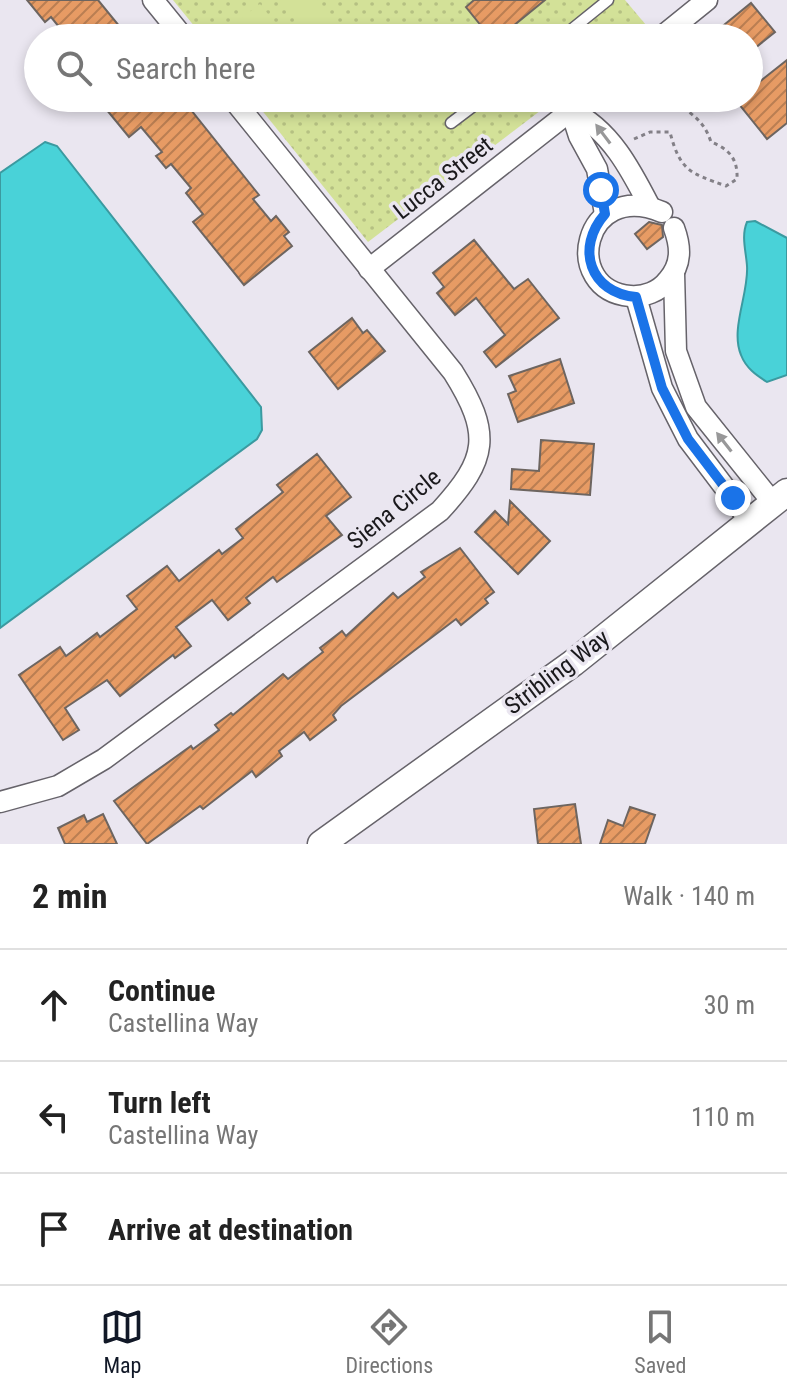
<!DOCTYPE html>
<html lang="en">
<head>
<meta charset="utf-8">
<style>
	body { margin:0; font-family:"Roboto Condensed",sans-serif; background:#f6f6f6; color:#222 }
	.stop { position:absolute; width:24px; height:24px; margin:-18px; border:6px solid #1a73e8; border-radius:50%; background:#fff }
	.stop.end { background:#1a73e8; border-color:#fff; box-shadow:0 2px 8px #0008 }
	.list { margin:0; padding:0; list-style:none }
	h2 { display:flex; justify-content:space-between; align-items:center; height:104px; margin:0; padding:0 32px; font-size:34px }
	h2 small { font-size:26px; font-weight:400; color:#767676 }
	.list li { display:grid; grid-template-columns:52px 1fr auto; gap:24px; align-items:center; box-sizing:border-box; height:112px; padding:0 32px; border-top:2px solid #e0e0e0 }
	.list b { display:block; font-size:30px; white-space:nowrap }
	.list p { margin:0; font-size:26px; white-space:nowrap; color:#767676 }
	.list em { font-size:26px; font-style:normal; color:#767676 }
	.icon { flex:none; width:44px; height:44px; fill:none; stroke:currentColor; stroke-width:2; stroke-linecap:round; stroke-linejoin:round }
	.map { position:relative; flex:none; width:787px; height:844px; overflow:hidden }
	.search { position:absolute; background:#fff; box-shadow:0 4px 12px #0003; left:24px; right:24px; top:24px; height:88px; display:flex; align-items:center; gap:20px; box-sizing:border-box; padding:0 28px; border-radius:44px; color:#767676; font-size:30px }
	.sheet { height:440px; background:#fff }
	nav { display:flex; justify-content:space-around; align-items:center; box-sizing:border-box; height:112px; border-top:2px solid #e0e0e0; background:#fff; font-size:22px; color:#767676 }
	nav a { display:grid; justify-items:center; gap:4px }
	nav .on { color:#111827 }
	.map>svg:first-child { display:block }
	.park { fill:url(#park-dots) }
	.pitch { fill:#d3e198 }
	.water { fill:#49d2d8; stroke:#3b9aa0; stroke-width:2 }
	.building { fill:url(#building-hatch); stroke:#6d6560; stroke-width:2 }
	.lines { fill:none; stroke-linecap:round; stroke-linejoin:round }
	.service-casing { stroke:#66636a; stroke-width:13 }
	.minor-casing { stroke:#66636a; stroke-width:23 }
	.tertiary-casing { stroke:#66636a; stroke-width:29 }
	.path { stroke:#838087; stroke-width:3; stroke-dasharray:4 4; stroke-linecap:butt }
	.service { stroke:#fff; stroke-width:10 }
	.minor { stroke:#fff; stroke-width:20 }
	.tertiary { stroke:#fff; stroke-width:26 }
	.oneway { fill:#989899 }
	.route { stroke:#1a73e8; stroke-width:10 }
	.labels { text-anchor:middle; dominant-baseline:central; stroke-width:7; stroke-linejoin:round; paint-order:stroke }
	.street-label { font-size:24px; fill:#1a191c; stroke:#eae6f0 }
</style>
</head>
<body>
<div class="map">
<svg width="787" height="844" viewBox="0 0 787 844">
	<defs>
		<pattern id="park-dots" width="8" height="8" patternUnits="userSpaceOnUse" patternTransform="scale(2)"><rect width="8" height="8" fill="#d3e198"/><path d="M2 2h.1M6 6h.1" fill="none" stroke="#b5c082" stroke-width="1.8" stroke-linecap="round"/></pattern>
		<pattern id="building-hatch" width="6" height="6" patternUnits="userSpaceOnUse" patternTransform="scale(2)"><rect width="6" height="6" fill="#e79b64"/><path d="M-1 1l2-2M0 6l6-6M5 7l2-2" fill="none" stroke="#ba7e52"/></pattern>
	</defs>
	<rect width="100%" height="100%" fill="#eae6f0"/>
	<!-- park -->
	<g class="park">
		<path d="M 173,0 L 625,0 L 646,25 L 630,38 L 204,38 Z"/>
		<path d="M 252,98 L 557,98 L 368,242 Z"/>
	</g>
	<!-- pitch -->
	<g class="pitch">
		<path d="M 280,0 L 317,0 L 334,22 L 310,38 Z"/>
		<path d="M 260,4 L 287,38 L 251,38 L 237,21 Z"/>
	</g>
	<!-- water -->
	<g class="water">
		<path d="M 45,142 L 57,146 L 261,407 L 262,430 L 257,439 L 0,628 L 0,173 Z"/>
		<path d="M 755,221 L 787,238 L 787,375 L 767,382 C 756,375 746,368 741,355 C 730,329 749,293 747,266 C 746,251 741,236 747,222 Z"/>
	</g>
	<!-- building -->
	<g class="building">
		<path d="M 27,0 L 98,0 L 129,38 L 68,38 L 51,17 L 45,22 Z"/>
		<path d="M 474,0 L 545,0 L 512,27 L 520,38 L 469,38 L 482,27 L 466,7 Z"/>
		<path d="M 751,3 L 775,32 L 749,53 L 749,38 L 708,38 Z"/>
		<path d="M 787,60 L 787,123 L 767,139 L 734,98 L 749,98 L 749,90 Z"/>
		<path d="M 97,98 L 172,98 L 181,110 L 187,105 L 259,195 L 253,199 L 271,221 L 276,216 L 289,232 L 284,236 L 292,246 L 244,285 L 193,222 L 203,214 L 186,193 L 191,188 L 171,164 L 166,168 L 156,156 L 162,152 L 141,127 L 129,137 Z"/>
		<path d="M 649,222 L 662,225 L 663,237 L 647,249 L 635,234 Z"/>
		<path d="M 474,240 L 514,289 L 528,279 L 559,318 L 496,367 L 484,352 L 505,335 L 476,298 L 455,315 L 437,293 L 444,287 L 433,273 Z"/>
		<path d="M 352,318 L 363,333 L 367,330 L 385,351 L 338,389 L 309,352 Z"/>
		<path d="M 560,359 L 574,403 L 518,422 L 508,394 L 516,391 L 509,376 Z"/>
		<path d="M 541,440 L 594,444 L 590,495 L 511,489 L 512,469 L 539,471 Z"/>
		<path d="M 317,454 L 351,497 L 326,516 L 342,535 L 277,582 L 273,577 L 246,598 L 250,603 L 228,620 L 212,600 L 176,627 L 191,646 L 175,658 L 173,655 L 120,696 L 107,680 L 65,708 L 79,730 L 63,740 L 19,675 L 60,647 L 66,656 L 97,633 L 100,637 L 137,609 L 127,596 L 167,566 L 179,581 L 219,550 L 222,554 L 243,538 L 236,529 L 283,492 L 277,485 Z"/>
		<path d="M 510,501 L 550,541 L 518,574 L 475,532 L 495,511 L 508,524 Z"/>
		<path d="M 460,548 L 494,592 L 485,599 L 488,603 L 461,625 L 456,619 L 341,706 L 333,715 L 336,720 L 310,740 L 304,732 L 279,751 L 282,756 L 256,777 L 252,771 L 203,809 L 200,806 L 147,844 L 114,801 L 191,746 L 193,749 L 219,730 L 215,725 L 231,713 L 233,715 L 283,674 L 288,679 L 323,652 L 320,648 L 342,631 L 346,636 L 393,593 L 398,598 L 425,577 L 421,572 Z"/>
		<path d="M 575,804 L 581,844 L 538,844 L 534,809 Z"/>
		<path d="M 630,807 L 655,815 L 645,844 L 600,844 L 608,820 L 623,826 Z"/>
		<path d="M 103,814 L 117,844 L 65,844 L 58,828 L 84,815 L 87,822 Z"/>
	</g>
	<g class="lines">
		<defs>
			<g id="service">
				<path d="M 561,38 L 608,0"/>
				<path d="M 561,98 L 571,111"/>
				<path d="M 451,123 L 484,98"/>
			</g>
			<g id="minor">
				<path d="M 153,0 L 184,38"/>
				<path d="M 660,38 L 707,0"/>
				<path d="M 571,111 C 610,129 631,170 650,207"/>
				<path d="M 571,111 L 579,136 L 597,169 L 605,214"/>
				<path d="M 662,212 C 582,179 561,290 630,296 C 644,297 659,292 668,280 C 682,264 681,247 674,228"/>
				<path d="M 369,269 L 587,98"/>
				<path d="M 674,273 L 676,351 L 696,407 L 773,503"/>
				<path d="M 636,297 L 662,388 L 688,439 L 750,521"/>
				<path d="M 0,802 L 58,786 L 104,759 L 440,511 C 488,459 492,434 453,372 L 232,98"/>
			</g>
			<path id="tertiary" d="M 321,844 L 573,663 L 787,492"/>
		</defs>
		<!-- service casing -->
		<use href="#service" class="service-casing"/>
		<!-- minor casing -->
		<use href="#minor" class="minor-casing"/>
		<!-- tertiary casing -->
		<use href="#tertiary" class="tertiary-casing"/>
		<!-- path -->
		<path class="path" d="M 634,139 L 650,132 L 670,132 C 680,171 690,173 726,186 L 737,179 C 738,159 729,149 711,142 C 702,114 685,115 678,98"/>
		<!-- service -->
		<use href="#service" class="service"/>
		<!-- minor -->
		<use href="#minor" class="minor"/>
		<!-- tertiary -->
		<use href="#tertiary" class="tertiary"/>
	</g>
	<!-- one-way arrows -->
	<defs><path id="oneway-solid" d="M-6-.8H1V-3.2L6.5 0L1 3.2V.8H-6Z" transform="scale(2)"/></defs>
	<g class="oneway">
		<use href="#oneway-solid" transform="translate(603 134) rotate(-127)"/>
		<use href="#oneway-solid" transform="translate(724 442) rotate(-128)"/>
	</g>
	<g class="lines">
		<!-- route -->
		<path class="route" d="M 601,190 L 605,214 C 575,248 590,293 636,297 L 662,388 L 688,439 L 733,498"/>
	</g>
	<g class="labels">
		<!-- street labels -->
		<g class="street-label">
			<text transform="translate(443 178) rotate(-38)">Lucca Street</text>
			<text transform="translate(394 509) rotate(-39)">Siena Circle</text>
			<text transform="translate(557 672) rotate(-37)">Stribling Way</text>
		</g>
	</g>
</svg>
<div class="stop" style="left:601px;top:190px"></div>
<div class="stop end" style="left:733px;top:498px"></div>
<div class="search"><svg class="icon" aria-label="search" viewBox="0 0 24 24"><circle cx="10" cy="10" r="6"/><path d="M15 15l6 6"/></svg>Search here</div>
</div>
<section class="sheet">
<h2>2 min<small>Walk · 140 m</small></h2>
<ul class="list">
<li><svg class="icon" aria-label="ahead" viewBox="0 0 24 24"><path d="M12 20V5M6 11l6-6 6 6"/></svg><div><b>Continue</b><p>Castellina Way</p></div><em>30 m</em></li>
<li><svg class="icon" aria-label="left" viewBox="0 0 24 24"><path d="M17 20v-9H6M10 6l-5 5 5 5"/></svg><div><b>Turn left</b><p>Castellina Way</p></div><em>110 m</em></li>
<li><svg class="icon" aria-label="arrive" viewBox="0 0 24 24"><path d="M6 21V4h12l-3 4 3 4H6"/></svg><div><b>Arrive at destination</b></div></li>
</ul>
</section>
<nav>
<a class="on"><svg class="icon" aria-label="map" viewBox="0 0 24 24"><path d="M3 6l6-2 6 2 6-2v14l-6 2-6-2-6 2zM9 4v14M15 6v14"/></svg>Map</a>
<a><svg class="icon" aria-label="directions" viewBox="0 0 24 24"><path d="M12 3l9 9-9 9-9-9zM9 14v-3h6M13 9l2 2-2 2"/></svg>Directions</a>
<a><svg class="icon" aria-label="saved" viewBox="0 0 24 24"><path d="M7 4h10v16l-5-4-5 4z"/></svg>Saved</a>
</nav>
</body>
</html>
